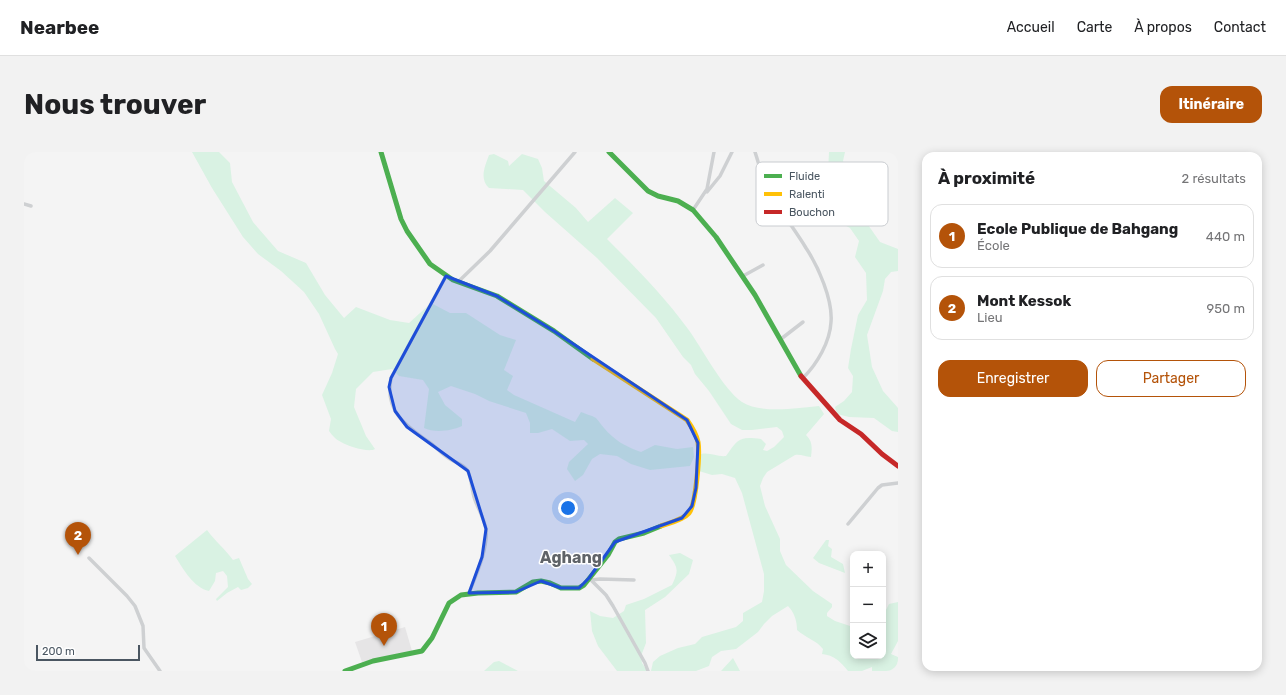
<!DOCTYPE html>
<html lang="fr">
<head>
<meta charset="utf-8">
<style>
	body { margin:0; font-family:Rubik,sans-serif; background:#f2f2f2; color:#202124 }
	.controls { position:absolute; right:12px; bottom:12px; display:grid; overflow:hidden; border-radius:8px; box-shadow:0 2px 10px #0003 }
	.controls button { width:36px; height:36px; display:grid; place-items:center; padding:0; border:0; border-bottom:1px solid #e0e0e0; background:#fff; color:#202124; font:20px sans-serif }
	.scale { position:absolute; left:12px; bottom:10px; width:104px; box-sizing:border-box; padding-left:4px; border:2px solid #4a5661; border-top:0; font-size:11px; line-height:14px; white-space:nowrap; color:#4a5661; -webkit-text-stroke:3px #fff; paint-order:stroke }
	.you { position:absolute; left:544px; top:356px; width:14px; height:14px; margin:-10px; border:3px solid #fff; border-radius:50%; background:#1a73e8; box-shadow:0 0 0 6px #1a73e833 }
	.badge { display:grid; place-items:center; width:26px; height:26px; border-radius:50%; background:#b45309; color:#fff; font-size:13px; font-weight:700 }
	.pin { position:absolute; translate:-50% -33px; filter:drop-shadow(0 1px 2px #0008) }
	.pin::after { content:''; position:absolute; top:21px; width:14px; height:12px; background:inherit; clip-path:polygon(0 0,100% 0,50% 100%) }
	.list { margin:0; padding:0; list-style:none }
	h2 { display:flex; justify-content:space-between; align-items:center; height:52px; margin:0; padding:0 16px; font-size:17px }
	h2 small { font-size:13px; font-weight:400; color:#757577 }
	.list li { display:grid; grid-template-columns:26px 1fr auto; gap:12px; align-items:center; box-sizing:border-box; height:64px; margin:0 8px 8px; padding:0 8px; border:1px solid #e0e0e0; border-radius:12px }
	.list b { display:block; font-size:15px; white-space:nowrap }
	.list p { margin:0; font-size:13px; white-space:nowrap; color:#757577 }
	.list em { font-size:13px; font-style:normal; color:#757577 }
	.actions { display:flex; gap:8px; padding:12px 16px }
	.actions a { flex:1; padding:9px 0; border:1px solid #b45309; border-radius:12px; text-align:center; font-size:14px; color:#b45309 }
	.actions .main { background:#b45309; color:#fff }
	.icon { flex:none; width:22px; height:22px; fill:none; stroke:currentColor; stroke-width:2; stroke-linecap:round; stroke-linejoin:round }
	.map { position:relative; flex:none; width:874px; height:519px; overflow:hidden; border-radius:12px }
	header { display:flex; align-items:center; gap:24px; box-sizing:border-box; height:56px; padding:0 20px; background:#fff; border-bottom:1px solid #e0e0e0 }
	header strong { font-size:19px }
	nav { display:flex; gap:22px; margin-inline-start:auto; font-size:14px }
	.intro { display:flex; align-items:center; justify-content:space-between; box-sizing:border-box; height:96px; padding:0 24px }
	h1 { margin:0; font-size:28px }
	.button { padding:10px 18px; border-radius:12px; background:#b45309; color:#fff; font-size:14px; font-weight:700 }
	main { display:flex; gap:24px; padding:0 24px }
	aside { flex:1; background:#fff; border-radius:12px; box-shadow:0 2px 10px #0003 }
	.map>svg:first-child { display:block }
	.education { fill:#e6e5e6 }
	.green { fill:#d9f2e3 }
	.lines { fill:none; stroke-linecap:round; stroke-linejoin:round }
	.street { stroke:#ced0d2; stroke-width:3.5 }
	.fast { stroke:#4caf50; stroke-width:5 }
	.slow { stroke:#ffc107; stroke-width:5 }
	.jam { stroke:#c62828; stroke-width:5 }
	.marked { fill:#1d4ed8; fill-opacity:0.2; stroke:#1d4ed8; stroke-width:3; stroke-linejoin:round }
	.labels { text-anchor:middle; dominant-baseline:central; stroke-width:3; stroke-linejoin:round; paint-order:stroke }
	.quarter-label { font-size:16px; font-weight:bold; fill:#5f6368; stroke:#fff }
	.key { fill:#fff; stroke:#c9ccd0; stroke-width:1 }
	.key-label { font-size:11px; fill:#4a5661 }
</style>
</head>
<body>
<header>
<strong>Nearbee</strong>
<nav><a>Accueil</a><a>Carte</a><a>À propos</a><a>Contact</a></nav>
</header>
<div class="intro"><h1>Nous trouver</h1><a class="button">Itinéraire</a></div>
<main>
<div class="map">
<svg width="874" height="519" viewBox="0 0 874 519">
	<rect width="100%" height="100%" fill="#f4f4f4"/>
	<!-- education -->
	<path class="education" d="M 381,475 L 388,499 L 338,510 L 331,490 Z"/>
	<!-- green -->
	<g class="green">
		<path d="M 168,0 L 195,0 L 206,11 L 208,30 L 229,70 L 254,99 L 282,111 L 301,143 L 320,166 L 332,155 L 366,168 L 385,171 L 407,151 L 426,161 L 442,161 L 476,183 L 492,188 L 480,218 L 489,224 L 483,238 L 490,243 L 551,270 L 557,260 C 561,262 567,263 572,266 C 575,269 577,273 580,276 C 590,288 602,295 617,300 L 631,293 L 653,297 L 669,295 L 670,305 L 666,314 L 626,318 L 607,312 L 593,304 L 576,302 L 568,307 L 559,323 L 551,329 L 543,317 L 545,310 L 564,292 L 560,288 L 546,289 L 528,277 L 514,281 L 506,281 L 506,271 L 502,261 L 465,249 L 451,242 L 427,234 L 414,240 L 421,253 L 438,267 L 438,274 C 428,279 410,281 400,276 L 405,237 L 399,228 L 375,224 L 368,217 L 349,220 L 332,237 L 330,255 L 342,284 L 351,297 C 345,301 323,294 317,290 C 312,288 308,283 305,279 L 307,267 L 298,243 L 308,221 L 314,202 L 311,197 L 295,162 L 280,140 L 257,119 L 234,102 L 219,85 L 188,36 Z"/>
		<path d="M 805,0 L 821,0 L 819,9 L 833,41 L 835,60 L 856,90 L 874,97 L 874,119 L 867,120 L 861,127 L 859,139 L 843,183 L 848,215 L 859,239 L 874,256 L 874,280 L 868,279 L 850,266 L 825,265 L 813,262 L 811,255 L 820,249 L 828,240 L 829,224 L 824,216 L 827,197 L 834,163 L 843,148 L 842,121 L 831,105 L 835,89 L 826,76 L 813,69 L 811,49 L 804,20 Z"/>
		<path d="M 470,2 L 484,9 L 485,14 L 498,2 L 514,7 L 518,16 L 520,29 L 552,56 L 564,70 L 591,46 L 609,61 L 583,87 C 611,115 640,144 664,177 C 678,196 699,237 718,250 C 736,262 774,256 795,254 L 800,262 L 782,283 C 789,290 788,296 787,305 C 781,305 777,302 771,303 L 743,320 L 739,326 L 736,334 L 741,354 L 756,387 L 756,399 L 762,413 L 789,439 L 808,452 L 808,455 L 803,461 L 803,464 L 811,469 L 829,475 L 829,504 L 859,504 L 859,466 L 861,466 L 861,460 L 865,452 L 874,450 L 874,489 L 867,502 L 874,505 L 874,519 L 848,519 L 848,515 L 838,519 L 824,519 C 817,510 810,503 798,502 L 799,497 C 792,488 782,486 773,478 C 773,469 770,460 764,454 L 748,464 L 740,472 L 734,480 L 712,497 L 697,499 L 688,505 L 685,514 L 672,519 L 627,519 L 629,510 L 636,504 L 654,496 L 671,492 L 678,485 L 712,475 L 719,469 L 719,461 L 738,450 L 740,439 L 740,422 L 718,341 L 711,326 L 698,322 L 688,323 L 675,319 L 677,302 C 686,300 693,305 702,304 C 714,287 715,284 737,287 L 742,292 L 739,298 L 743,299 L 750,295 L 760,285 L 758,279 L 753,275 L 728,278 L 718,278 L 707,272 L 685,239 L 671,222 L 667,213 L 659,205 L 632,166 L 573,106 L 521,60 L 499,38 L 465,36 C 455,27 461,14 465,3 Z"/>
		<path d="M 183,378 C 191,389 201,397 209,408 L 215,406 L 224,427 L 228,432 L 224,436 L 217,438 L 214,435 L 203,441 L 193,449 L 192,447 L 204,435 L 203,424 L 199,419 L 192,421 L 191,429 L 185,439 C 170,436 159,417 151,404 Z"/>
		<path d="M 802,388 L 805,388 L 804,394 L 808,397 L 807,405 L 819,412 L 821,421 L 795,411 L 789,406 Z"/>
		<path d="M 656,401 L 669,408 L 665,422 L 641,445 L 621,458 L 622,491 L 617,504 L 618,511 L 622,517 L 622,519 L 593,519 L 574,494 L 568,479 L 566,459 L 576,464 L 589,466 L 600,459 L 602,453 L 620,447 L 648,433 C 655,418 654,416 645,403 Z"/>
		<path d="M 709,506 L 716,519 L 697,519 Z"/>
		<path d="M 475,509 L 494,519 L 460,519 L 470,510 Z"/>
	</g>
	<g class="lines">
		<!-- street -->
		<g class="street">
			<path d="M 731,0 C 735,12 738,26 744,37 C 755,58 770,76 782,96 C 794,114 809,148 807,170 C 806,190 793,212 779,226"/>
			<path d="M 683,40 L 696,24 L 708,0"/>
			<path d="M 0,52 L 7,54"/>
			<path d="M 669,58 L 683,37 L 690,0"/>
			<path d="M 422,124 L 367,226 C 360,261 384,275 409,293 C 414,297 418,302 423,305 C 429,310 439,312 443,318 C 447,323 448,338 450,345 C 453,355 460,366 462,377 C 464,397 452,423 445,441"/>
			<path d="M 719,124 L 739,113"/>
			<path d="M 434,130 L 466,99 L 551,0"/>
			<path d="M 757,187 L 779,170"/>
			<path d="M 824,372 L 854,336 L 858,333 L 874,331"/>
			<path d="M 65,406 L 103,444 L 111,454 L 119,474 L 120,496 L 136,519"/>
			<path d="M 565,426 L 582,443 L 589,454 L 621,511 L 624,519"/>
			<path d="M 567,428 L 576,427 L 610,428"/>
		</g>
		<!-- fast -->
		<g class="fast">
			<path d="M 357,0 L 377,67 L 383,79 L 406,112 L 429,128 L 473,144 L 530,179 L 569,207"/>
			<path d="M 585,0 L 624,39 L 634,44 L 654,49 L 669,58 L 692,85 L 731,143 L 777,224"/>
			<path d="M 321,519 L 349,509 L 398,499 L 408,486 L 425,451 L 437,443 L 454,441 L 492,440 L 509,430 L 517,429 L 526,431 L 537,436 L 555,436 L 560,433 L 584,403 L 591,390 L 595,387 L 620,381 L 637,374"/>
		</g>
		<!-- slow -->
		<path class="slow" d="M 569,207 L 663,268 C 668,275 672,281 674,290 C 676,302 672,353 665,361 C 659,368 645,371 637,374"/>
		<!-- jam -->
		<path class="jam" d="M 777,224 L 816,268 L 837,282 L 858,302 L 874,314"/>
	</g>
	<!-- marked area -->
	<path class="marked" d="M 422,124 L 473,144 L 530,179 L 663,268 L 674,291 L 672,336 L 668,354 L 658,366 L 591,390 L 565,426 L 555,436 L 537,436 L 517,429 L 492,440 L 445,441 L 458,405 L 462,377 L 444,319 L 383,275 L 371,259 L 365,235 L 367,226 Z"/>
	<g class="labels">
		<!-- quarter labels -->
		<g class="quarter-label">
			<text x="547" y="405">Aghang</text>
		</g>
	</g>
	<!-- legend -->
	<rect x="732" y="10" width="132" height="64" rx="6" class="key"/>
	<rect x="740" y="22" width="18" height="4" fill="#4caf50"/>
	<rect x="740" y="40" width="18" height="4" fill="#ffc107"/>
	<rect x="740" y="58" width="18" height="4" fill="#c62828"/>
	<g class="key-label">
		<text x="765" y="28">Fluide</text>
		<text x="765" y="46">Ralenti</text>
		<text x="765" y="64">Bouchon</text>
	</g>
</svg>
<div class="controls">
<button>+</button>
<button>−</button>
<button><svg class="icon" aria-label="layers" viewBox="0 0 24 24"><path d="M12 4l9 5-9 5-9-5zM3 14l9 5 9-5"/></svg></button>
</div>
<div class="scale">200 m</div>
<div class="you"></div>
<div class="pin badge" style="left:360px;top:494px">1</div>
<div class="pin badge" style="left:54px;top:403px">2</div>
</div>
<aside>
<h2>À proximité<small>2 résultats</small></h2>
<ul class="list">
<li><span class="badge">1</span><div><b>Ecole Publique de Bahgang</b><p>École</p></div><em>440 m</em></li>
<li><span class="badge">2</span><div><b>Mont Kessok</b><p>Lieu</p></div><em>950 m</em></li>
</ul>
<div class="actions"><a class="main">Enregistrer</a><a>Partager</a></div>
</aside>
</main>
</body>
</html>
